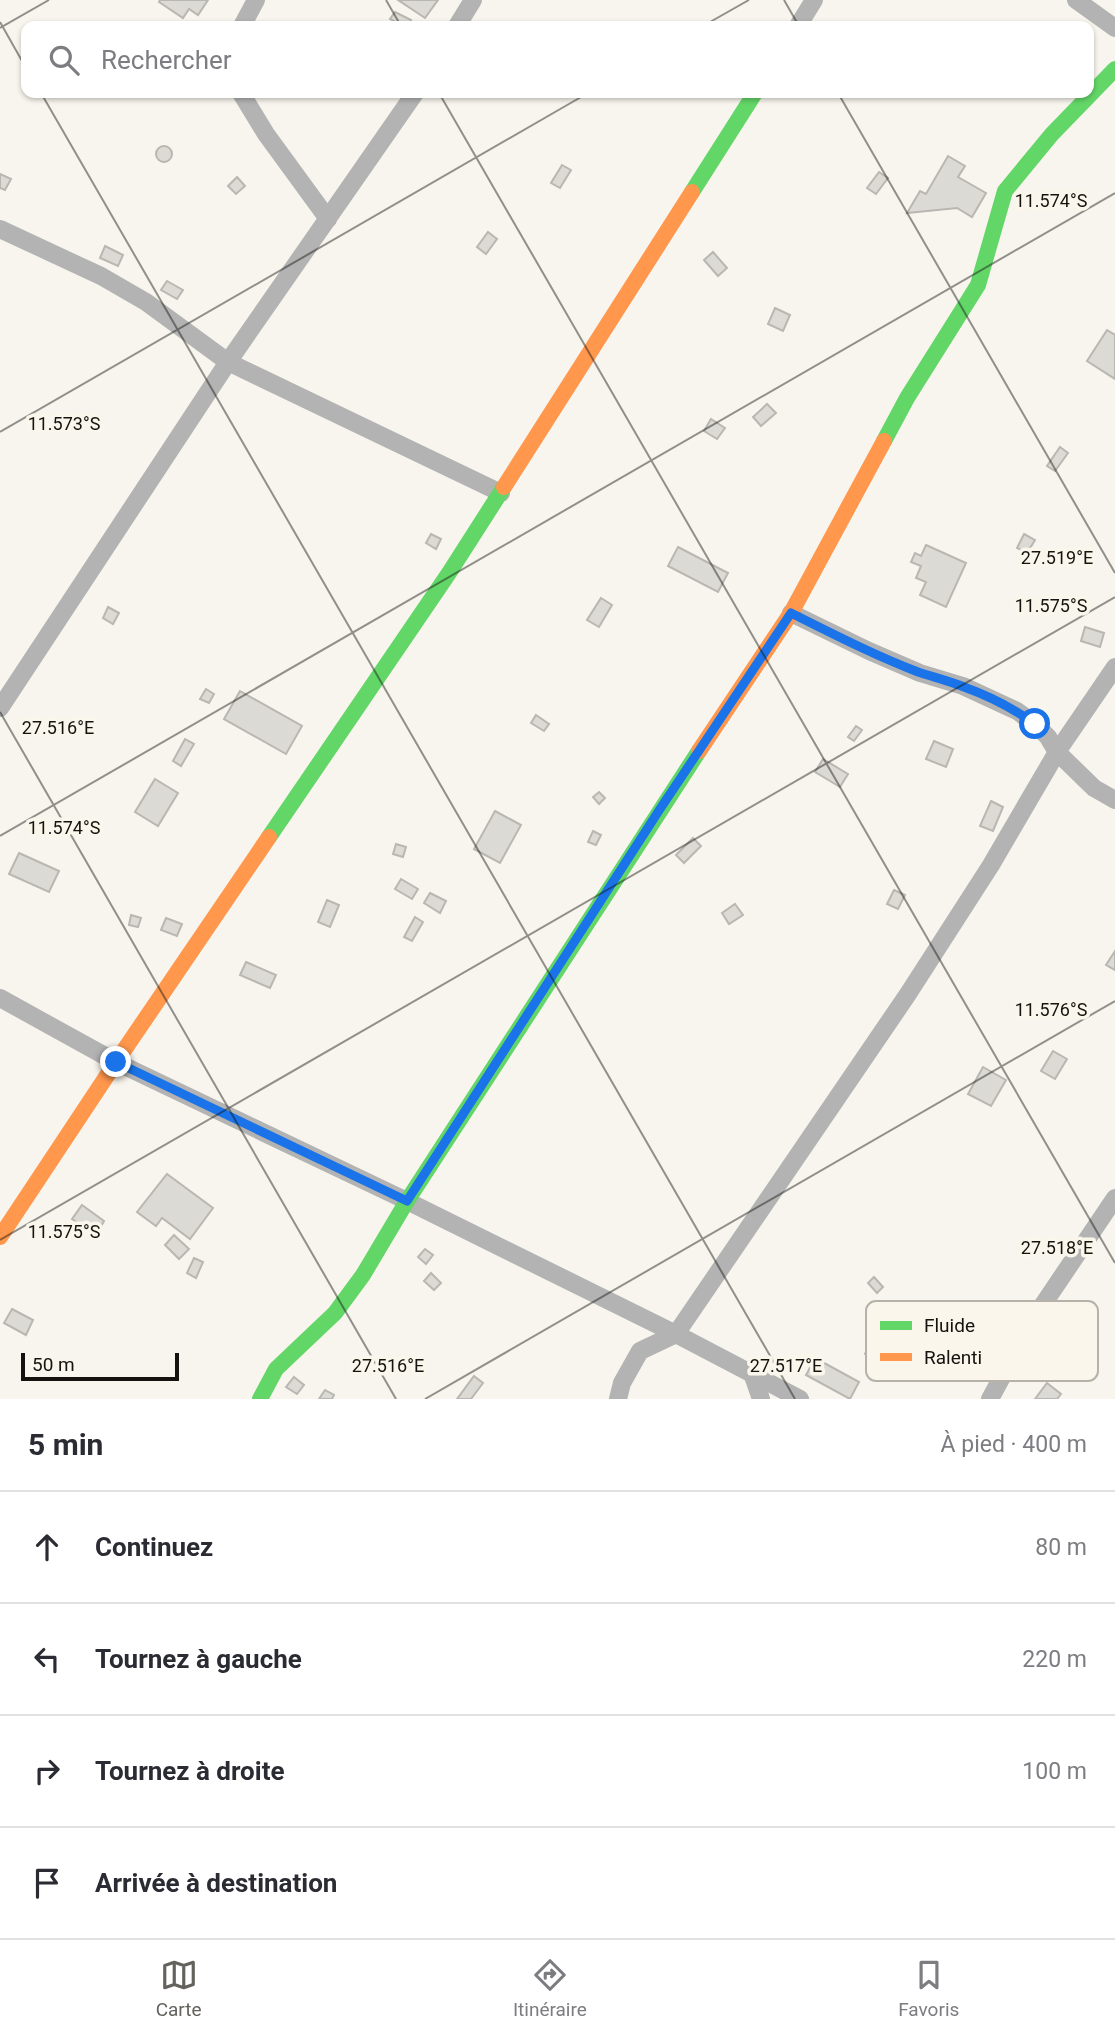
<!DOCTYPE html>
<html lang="fr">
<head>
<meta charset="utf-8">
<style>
	body { margin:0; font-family:Roboto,sans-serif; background:#f2f2f3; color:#2b2b33 }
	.scale { position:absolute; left:21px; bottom:18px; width:158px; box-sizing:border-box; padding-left:7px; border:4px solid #15130f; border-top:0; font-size:19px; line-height:24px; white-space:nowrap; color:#15130f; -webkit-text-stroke:5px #fbf6eb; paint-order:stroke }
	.stop { position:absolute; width:21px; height:21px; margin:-16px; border:5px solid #1a73e8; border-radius:50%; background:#fff }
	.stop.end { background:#1a73e8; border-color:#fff; box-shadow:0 2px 7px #0008 }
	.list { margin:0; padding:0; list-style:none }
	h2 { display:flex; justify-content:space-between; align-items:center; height:91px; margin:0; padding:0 28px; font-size:30px }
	h2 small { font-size:23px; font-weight:400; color:#7c7c81 }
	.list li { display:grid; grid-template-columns:46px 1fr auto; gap:21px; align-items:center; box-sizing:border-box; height:112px; padding:0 28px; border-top:2px solid #e1e1e2 }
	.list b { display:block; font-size:26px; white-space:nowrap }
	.list em { font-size:23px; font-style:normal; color:#7c7c81 }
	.icon { flex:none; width:38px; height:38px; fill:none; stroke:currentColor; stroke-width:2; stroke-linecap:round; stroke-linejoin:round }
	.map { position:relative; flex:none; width:1115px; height:1399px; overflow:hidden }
	.search { position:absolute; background:#fff; box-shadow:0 2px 5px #0004; left:21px; right:21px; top:21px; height:77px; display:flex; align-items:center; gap:18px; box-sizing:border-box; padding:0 24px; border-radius:14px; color:#7c7c81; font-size:26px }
	.sheet { height:539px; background:#fff }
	nav { display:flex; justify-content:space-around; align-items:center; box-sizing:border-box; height:98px; border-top:2px solid #e1e1e2; background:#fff; font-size:19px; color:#7c7c81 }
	nav a { display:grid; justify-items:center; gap:4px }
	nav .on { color:#64625d }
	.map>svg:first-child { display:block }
	.building { fill:#dcdad5; stroke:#b9b7b2; stroke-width:2 }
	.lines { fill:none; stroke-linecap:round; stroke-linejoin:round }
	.street { stroke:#b2b3b2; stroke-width:18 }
	.fast { stroke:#63d668; stroke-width:16 }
	.slow { stroke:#ff974d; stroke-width:16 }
	.route { stroke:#1a73e8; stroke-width:9 }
	.ticks { fill:none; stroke:#15130f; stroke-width:2; stroke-opacity:0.45 }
	.key { fill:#fbf6eb; stroke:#b6b2a9; stroke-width:2 }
	.key-label { font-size:19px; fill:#15130f }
	.ticks-label { font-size:18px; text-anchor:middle; fill:#15130f; stroke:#fbf6eb; stroke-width:7; stroke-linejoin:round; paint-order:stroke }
</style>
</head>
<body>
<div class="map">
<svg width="1115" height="1399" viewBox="0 0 1115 1399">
	<rect width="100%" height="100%" fill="#f8f5ee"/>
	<!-- building -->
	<g class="building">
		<path d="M 160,0 L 208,0 L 198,15 L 189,9 L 183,18 L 159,2 Z"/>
		<path d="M 398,0 L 438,0 L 425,18 Z"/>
		<path d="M 395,12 L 411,20 L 408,26 L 403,26 L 390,19 Z"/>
		<circle cx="164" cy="154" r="8"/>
		<path d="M 948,156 L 965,166 L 958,177 L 986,193 L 972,217 L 957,208 L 907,213 L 920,191 L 926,194 Z"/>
		<path d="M 562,165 L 571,170 L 560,188 L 551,183 Z"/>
		<path d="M 879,172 L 888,178 L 876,194 L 867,188 Z"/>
		<path d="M 0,174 L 11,179 L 5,190 L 0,188 Z"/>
		<path d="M 237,177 L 245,186 L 236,194 L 228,186 Z"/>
		<path d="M 488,232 L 497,239 L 486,254 L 477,247 Z"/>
		<path d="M 105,246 L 123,255 L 118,266 L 100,258 Z"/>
		<path d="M 713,252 L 727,268 L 718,276 L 704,260 Z"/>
		<path d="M 167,281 L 183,290 L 177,299 L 161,290 Z"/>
		<path d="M 775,308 L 790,315 L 783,331 L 768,324 Z"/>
		<path d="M 1107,330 L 1115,335 L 1115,379 L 1087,361 Z"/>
		<path d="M 767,404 L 776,413 L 761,426 L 753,417 Z"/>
		<path d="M 711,419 L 725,428 L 717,439 L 704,431 Z"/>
		<path d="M 1060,447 L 1068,453 L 1055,471 L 1047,466 Z"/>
		<path d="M 431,534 L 441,539 L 436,549 L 426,543 Z"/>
		<path d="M 1024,534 L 1035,540 L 1027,553 L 1017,548 Z"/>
		<path d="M 926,545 L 966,563 L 946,607 L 920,595 L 926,582 L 916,578 L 921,566 L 911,562 L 915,553 L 921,556 Z"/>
		<path d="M 678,547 L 728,573 L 718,592 L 668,566 Z"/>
		<path d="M 601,598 L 612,605 L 599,627 L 587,620 Z"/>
		<path d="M 108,607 L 119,613 L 113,624 L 103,618 Z"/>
		<path d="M 1085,627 L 1104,633 L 1100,647 L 1081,641 Z"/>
		<path d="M 206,689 L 214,694 L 209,703 L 200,699 Z"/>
		<path d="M 240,691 L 302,726 L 286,754 L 224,719 Z"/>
		<path d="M 536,715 L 549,724 L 544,731 L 531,723 Z"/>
		<path d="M 856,726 L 862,730 L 854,741 L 848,737 Z"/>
		<path d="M 185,739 L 194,744 L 181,766 L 173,761 Z"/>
		<path d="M 934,741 L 953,749 L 946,767 L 926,759 Z"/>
		<path d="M 823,759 L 848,774 L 840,787 L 815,772 Z"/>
		<path d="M 155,779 L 178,793 L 158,826 L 135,812 Z"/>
		<path d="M 599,792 L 605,798 L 599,804 L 593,797 Z"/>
		<path d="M 991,801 L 1003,807 L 993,831 L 980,826 Z"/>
		<path d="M 495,811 L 521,825 L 500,863 L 474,849 Z"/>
		<path d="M 593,831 L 601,835 L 596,845 L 588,842 Z"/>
		<path d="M 693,838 L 701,846 L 684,863 L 676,855 Z"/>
		<path d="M 396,844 L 406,847 L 403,857 L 393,854 Z"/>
		<path d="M 19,853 L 59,871 L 49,892 L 9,874 Z"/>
		<path d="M 401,879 L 418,889 L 412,899 L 395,889 Z"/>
		<path d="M 894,890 L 905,895 L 898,909 L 887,904 Z"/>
		<path d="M 430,893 L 446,901 L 440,913 L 424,903 Z"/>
		<path d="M 327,900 L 339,905 L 330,927 L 318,922 Z"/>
		<path d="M 735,904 L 743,915 L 729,924 L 722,913 Z"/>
		<path d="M 131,915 L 141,918 L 138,927 L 129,925 Z"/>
		<path d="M 415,917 L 423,922 L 412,941 L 404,937 Z"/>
		<path d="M 166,918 L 182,924 L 177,936 L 161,930 Z"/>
		<path d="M 1115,951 L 1115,970 L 1106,965 Z"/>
		<path d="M 246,962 L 276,975 L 270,988 L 240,975 Z"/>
		<path d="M 1053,1051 L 1067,1059 L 1055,1079 L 1041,1071 Z"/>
		<path d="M 983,1067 L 1006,1080 L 991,1106 L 968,1094 Z"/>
		<path d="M 167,1174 L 213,1208 L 190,1239 L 162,1218 L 156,1226 L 137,1212 Z"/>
		<path d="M 82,1205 L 104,1221 L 96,1235 L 72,1219 Z"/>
		<path d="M 174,1235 L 189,1249 L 179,1259 L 165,1245 Z"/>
		<path d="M 425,1249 L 433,1255 L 426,1264 L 418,1257 Z"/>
		<path d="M 194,1258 L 203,1262 L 196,1278 L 187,1273 Z"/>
		<path d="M 431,1273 L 441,1283 L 434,1290 L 424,1281 Z"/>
		<path d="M 874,1277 L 883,1287 L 877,1293 L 868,1283 Z"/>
		<path d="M 12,1309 L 33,1320 L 26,1335 L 4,1323 Z"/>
		<path d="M 872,1341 L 882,1347 L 875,1360 L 865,1354 Z"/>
		<path d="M 815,1358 L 859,1382 L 850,1399 L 806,1375 Z"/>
		<path d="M 474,1376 L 483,1383 L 471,1399 L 457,1399 Z"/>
		<path d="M 294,1377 L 304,1385 L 297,1394 L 286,1387 Z"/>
		<path d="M 1047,1383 L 1061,1394 L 1057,1399 L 1035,1399 Z"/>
		<path d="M 325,1390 L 334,1395 L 332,1399 L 319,1399 Z"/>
	</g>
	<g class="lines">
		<!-- street -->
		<g class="street">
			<path d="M 1076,0 L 1115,28"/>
			<path d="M 242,26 L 256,0"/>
			<path d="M 457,26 L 473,0"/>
			<path d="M 798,26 L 814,0"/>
			<path d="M 241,93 L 266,134 L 328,219"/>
			<path d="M 0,229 L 101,276 L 146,302 L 228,362 L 501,493"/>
			<path d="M 791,613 L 869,651 L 920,673 L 963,686 L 1017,711 L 1035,724 L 1048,737 L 1057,752 L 1094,788 L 1115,800"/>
			<path d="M 0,708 L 228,362 L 415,93"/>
			<path d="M 0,998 L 116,1062 L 407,1201 L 676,1334 L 800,1399"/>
			<path d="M 753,1376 L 761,1399"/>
			<path d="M 618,1399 L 622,1383 L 640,1351 L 676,1334 L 908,994 L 991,865 L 1057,752 L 1115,667"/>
			<path d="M 990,1399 L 1034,1318 L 1115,1198"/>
		</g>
		<!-- fast -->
		<g class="fast">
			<path d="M 692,192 L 755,93"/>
			<path d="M 884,441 L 907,398 L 978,285 L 1005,191 L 1052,134 L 1115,69"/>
			<path d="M 269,837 L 449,573 L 504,487"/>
			<path d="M 260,1399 L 276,1369 L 335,1313 L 363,1275 L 407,1201 L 699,751"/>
		</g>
		<!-- slow -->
		<g class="slow">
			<path d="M 504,487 L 692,192"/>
			<path d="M 699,751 L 791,613 L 884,441"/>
			<path d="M 0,1237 L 116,1062 L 269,837"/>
		</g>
	</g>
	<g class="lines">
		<!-- route -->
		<path class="route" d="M 116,1062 L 407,1201 L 660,809 L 791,613 C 833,634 874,655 918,672 C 933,677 949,681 964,687 C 989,696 1013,708 1035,724"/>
	</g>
	<!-- ticks -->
	<path class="ticks" d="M 386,0 L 401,26M 784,0 L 799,26M 0,22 L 26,68M 703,26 L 749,0M 0,28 L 49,0M 41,93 L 795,1399M 439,93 L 1115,1263M 838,93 L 1115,573M 0,432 L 588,93M 0,712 L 396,1399M 0,836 L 1115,193M 0,1240 L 1115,597M 425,1399 L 1115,1001"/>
	<!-- legend -->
	<rect x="866" y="1301" width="232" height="80" rx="10" class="key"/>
	<rect x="880" y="1321" width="32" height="9" fill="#63d668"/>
	<rect x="880" y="1353" width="32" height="8" fill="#ff974d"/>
	<g class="key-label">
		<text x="924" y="1332">Fluide</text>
		<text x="924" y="1364">Ralenti</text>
	</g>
	<g class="ticks-label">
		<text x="1051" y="207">11.574°S</text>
		<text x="64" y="430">11.573°S</text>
		<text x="1057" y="564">27.519°E</text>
		<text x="1051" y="612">11.575°S</text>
		<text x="58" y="734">27.516°E</text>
		<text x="64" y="834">11.574°S</text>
		<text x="1051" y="1016">11.576°S</text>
		<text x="64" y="1238">11.575°S</text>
		<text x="1057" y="1254">27.518°E</text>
		<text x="388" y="1372">27.516°E</text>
		<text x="786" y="1372">27.517°E</text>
	</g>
</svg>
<div class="scale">50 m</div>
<div class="stop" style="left:1035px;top:724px"></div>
<div class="stop end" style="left:116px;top:1062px"></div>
<div class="search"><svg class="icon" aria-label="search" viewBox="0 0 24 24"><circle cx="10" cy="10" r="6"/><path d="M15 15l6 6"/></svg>Rechercher</div>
</div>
<section class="sheet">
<h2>5 min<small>À pied · 400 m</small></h2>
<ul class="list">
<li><svg class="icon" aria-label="ahead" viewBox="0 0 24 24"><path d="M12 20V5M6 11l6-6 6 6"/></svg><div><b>Continuez</b></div><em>80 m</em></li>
<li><svg class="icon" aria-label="left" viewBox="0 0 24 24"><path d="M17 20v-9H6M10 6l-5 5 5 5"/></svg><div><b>Tournez à gauche</b></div><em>220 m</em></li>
<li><svg class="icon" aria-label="right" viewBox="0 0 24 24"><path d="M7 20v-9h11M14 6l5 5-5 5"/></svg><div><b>Tournez à droite</b></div><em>100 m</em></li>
<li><svg class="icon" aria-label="arrive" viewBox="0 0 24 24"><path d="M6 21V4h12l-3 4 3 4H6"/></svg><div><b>Arrivée à destination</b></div></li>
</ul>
</section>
<nav>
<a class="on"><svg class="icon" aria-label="map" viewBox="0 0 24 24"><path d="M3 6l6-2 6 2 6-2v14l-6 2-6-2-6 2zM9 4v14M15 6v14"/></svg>Carte</a>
<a><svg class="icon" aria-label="directions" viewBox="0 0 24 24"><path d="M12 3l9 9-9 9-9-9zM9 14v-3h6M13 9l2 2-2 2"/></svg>Itinéraire</a>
<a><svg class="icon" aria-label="saved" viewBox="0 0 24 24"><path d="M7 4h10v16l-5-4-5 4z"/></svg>Favoris</a>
</nav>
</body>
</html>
